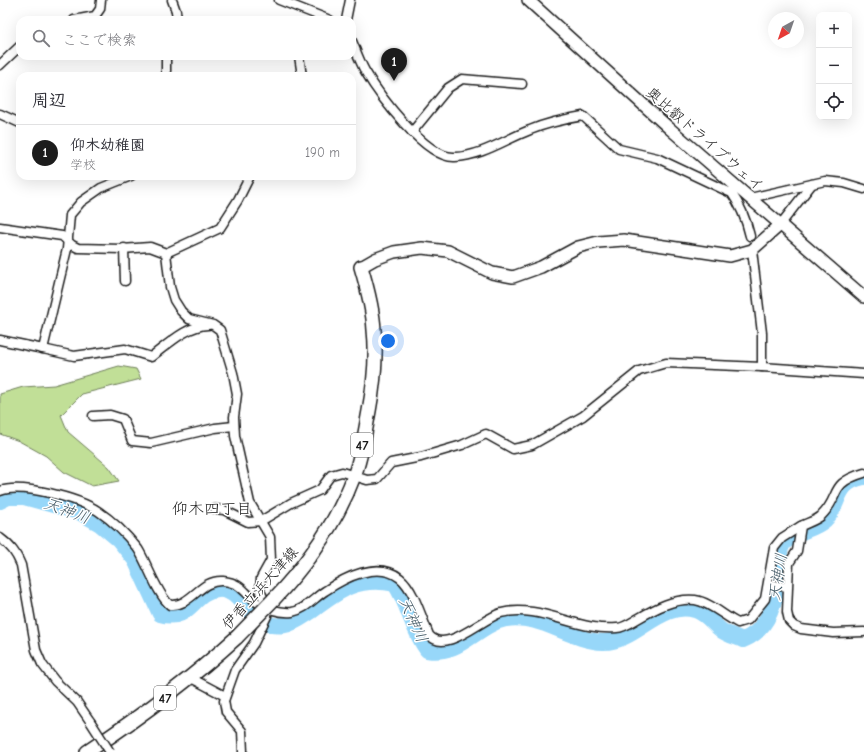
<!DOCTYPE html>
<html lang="ja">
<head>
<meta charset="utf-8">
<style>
	body { margin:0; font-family:"Comic Neue","Klee One",sans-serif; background:#f7f7f7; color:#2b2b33 }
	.controls { position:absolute; right:12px; top:12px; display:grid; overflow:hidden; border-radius:8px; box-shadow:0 4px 16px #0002 }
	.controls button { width:36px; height:36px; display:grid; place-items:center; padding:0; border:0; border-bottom:1px solid #e1e1e2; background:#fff; color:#2b2b33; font:20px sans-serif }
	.compass { position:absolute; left:768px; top:12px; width:36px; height:36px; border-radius:50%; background:#fff; box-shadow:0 4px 16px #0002; rotate:220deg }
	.you { position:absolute; left:388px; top:341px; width:14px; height:14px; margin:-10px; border:3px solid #fff; border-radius:50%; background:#1a73e8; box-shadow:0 0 0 6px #1a73e833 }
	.badge { display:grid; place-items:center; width:26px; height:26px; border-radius:50%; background:#1c1c1c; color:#fff; font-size:13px; font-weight:700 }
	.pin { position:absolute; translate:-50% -33px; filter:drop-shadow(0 1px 2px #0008) }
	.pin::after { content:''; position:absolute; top:21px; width:14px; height:12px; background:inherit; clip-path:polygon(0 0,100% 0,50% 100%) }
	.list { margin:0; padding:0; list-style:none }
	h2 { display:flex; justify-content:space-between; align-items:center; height:52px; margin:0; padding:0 16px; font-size:17px }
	h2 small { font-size:13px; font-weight:400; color:#7c7c81 }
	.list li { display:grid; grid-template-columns:26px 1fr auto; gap:12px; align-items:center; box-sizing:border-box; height:56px; padding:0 16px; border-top:1px solid #e1e1e2 }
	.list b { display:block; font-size:15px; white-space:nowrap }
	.list p { margin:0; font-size:13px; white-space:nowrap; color:#7c7c81 }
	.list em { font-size:13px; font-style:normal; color:#7c7c81 }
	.icon { flex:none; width:22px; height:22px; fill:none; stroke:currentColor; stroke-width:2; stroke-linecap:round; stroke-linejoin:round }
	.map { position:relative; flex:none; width:864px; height:752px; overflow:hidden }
	.search { position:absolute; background:#fff; box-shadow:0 4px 16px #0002; left:16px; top:16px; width:340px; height:44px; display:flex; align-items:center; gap:10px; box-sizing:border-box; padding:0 14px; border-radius:12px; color:#7c7c81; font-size:15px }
	.panel { position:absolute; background:#fff; box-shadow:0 4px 16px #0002; left:16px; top:72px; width:340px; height:108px; border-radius:12px }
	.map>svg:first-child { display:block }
	.green { fill:#c1df97; stroke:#6e7e5a }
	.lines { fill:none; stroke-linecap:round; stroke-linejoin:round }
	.river { stroke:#97d7f9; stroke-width:16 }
	.street-casing { stroke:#1c1c1c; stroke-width:11 }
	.secondary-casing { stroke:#1c1c1c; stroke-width:14 }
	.primary-casing { stroke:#1c1c1c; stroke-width:16 }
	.street { stroke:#fff; stroke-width:8 }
	.secondary { stroke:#fff; stroke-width:11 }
	.primary { stroke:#fff; stroke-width:13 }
	.street-bridge-casing { stroke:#1c1c1c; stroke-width:11; stroke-linecap:butt }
	.primary-bridge-casing { stroke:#1c1c1c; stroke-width:16; stroke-linecap:butt }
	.street-bridge { stroke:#fff; stroke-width:8 }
	.primary-bridge { stroke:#fff; stroke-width:13 }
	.labels { text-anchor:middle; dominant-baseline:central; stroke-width:3; stroke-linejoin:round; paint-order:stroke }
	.shield { fill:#fff; stroke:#606060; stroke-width:1 }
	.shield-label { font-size:14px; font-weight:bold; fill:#1c1c1c }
	.street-label { font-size:15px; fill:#1c1c1c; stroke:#fff }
	.neighbourhood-label { font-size:16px; fill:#1c1c1c; stroke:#fff }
	.water-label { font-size:16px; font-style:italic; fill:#475d69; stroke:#fff }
</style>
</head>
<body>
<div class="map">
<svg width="864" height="752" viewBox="0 0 864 752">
	<rect width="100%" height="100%" fill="#fff"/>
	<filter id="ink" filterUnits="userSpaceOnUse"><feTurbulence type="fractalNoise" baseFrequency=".025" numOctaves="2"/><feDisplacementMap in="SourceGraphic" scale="8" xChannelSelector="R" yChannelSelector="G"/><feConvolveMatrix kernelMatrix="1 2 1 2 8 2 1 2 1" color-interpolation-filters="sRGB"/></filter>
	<g filter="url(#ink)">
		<!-- green -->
		<path class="green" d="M 119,366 L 136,369 L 141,379 L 82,394 L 61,415 L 68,432 L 109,467 L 119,481 L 92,486 L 64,472 L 46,456 L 19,441 L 0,434 L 0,394 L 23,387 L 54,385 Z"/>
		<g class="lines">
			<!-- river -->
			<path class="river" d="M 0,501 L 8,497 L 24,497 L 79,512 L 100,524 L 118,539 L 135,560 L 160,614 C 192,623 191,592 218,590 C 243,587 249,631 285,625 C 294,624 304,616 312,611 C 340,590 358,576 395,584 C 409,605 412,630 427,650 C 461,656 476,625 506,619 C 540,613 570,641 603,642 C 636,643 660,600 695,610 C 707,614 712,623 721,630 C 727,635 737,637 743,640 C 771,629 777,598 778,571 C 779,562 778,552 783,544 C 793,531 813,531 825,520 C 842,504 833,483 864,477"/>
			<defs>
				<g id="street">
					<path d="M 172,0 L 176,11 L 177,20"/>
					<path d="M 279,0 L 330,20"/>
					<path d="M 74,20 L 95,16 L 100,9 L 101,0"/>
					<path d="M 346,20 L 350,0"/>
					<path d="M 352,41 C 356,51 360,62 365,71 C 379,95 426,159 455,157 C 482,156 506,139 530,130 C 547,123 565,119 583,116 L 619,149 L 657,158 L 729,192 L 734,192 L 738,188"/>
					<path d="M 299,56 L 302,76"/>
					<path d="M 0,65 L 20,46"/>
					<path d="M 166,76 L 166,56"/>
					<path d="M 0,114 L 20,123"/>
					<path d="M 412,132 L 448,88 L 462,79 L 522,84"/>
					<path d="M 731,192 C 741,206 746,219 750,236"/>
					<path d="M 750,198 L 825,181 L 844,183 L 864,189"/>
					<path d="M 780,225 L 812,184"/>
					<path d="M 0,227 L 62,236 L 72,245 L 78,248 L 122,249 L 150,247 L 166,253 L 220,228 L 238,200 L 250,176"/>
					<path d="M 124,248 L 125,281"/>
					<path d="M 752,250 L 762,333 L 762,367"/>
					<path d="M 166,253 L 170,287 L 174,300 L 181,311 L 189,319 L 213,325 L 220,330 L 233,373 L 237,394 L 234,417 L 235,436 L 250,503 L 270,537 L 271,560 L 261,578 L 260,591 L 268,607 L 267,616 L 254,643 L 235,670 L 224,701 L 226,712 L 242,731 L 243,752"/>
					<path d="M 0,340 L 43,349 L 67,249 L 70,215 L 81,202 L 101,188 L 131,176"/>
					<path d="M 43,349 L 74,356 L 125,349 L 151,357 C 167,345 188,325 208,325"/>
					<path d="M 93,416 L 110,415 L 123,419 L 132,441 L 151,443 L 215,428 L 234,426"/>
					<path d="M 864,473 C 827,484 842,496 821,516 C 817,520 807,523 801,526 L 797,551 L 789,563 L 787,612 L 789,621 L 794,626 L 801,629 L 833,633 L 864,632"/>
					<path d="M 0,491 C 22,483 78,498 98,511 C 113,521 127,535 138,549 C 147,563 158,596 170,605 C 191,607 200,579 223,581 C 241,583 243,591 255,601 C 265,609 280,613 292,612 C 305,610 314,598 325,591 C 344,578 378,560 400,578 C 414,589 422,619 429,635 C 446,655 481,619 501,613 C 540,603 578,632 617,628 C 624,628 632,622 639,618 C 656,608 675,598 695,600 C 710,602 725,617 738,623 L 748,620 L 765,599 L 774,548 L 782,538 L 801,526"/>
					<path d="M 215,509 L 224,510 L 248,522 L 261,521 L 291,503 L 320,490 L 331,475 L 342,472 L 367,480 L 377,479 L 391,463 L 421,457 L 462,445 L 486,434 L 513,449 L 532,445 L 583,416 L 639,371 L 666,363 L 762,367 L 864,374"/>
					<path d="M 0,538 C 11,546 16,553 21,565 L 36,650 L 42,664 L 55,681 L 77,702 L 90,721"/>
					<path d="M 769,584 L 787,587"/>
					<path d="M 191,678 L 225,696"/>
				</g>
				<g id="secondary">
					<path d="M 528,0 L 669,128 L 864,297"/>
					<path d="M 361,267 L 375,259 L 394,252 L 422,248 L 448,251 L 492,273 L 513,277 L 541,267 L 578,247 L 598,242 L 624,240 L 730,256 L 752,250 L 780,225"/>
				</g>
				<g id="primary">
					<path d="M 273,600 C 307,564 337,522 354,476 C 362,456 365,432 369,411 C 374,384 377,357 374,330 C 373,309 367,287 361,267"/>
					<path d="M 87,752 C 140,717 190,680 237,637"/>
				</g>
			</defs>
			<!-- street casing -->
			<use href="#street" class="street-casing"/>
			<!-- secondary casing -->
			<use href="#secondary" class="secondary-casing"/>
			<!-- primary casing -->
			<use href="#primary" class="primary-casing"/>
			<!-- street -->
			<use href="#street" class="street"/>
			<!-- secondary -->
			<use href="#secondary" class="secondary"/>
			<!-- primary -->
			<use href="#primary" class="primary"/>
			<defs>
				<path id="street-bridge" d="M 90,721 L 110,752"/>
				<path id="primary-bridge" d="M 237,637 L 273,600"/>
			</defs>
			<!-- street-bridge casing -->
			<use href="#street-bridge" class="street-bridge-casing"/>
			<!-- primary-bridge casing -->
			<use href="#primary-bridge" class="primary-bridge-casing"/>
			<!-- street-bridge -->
			<use href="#street-bridge" class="street-bridge"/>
			<!-- primary-bridge -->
			<use href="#primary-bridge" class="primary-bridge"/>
		</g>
	</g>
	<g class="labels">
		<!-- shield labels -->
		<g class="shield">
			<rect x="351" y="433" width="22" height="24" rx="3"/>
			<rect x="154" y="686" width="22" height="24" rx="3"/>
		</g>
		<g class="shield-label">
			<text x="362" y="445">47</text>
			<text x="165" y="698">47</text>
		</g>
		<!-- street labels -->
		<g class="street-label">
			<text transform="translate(705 139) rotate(41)">奥比叡ドライブウェイ</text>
			<text transform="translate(260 588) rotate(-48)">伊香立浜大津線</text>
		</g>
		<!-- neighbourhood labels -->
		<g class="neighbourhood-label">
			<text x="212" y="509">仰木四丁目</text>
		</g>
		<!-- water labels -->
		<g class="water-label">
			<text transform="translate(67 511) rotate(20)">天神川</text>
			<text transform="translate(778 577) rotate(-81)">天神川</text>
			<text transform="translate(413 620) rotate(66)">天神川</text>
		</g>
	</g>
</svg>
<div class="controls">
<button>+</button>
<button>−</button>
<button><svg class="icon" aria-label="locate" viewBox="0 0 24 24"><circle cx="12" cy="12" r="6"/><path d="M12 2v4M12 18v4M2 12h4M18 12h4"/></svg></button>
</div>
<svg class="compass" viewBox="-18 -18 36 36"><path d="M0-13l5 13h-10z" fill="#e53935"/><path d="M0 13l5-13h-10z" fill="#7c7c81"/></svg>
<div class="you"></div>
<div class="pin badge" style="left:394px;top:81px">1</div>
<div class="search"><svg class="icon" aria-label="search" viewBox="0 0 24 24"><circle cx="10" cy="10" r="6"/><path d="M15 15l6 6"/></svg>ここで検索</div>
<section class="panel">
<h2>周辺<small></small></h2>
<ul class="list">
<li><span class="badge">1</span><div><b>仰木幼稚園</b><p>学校</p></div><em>190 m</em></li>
</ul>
</section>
</div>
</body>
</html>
